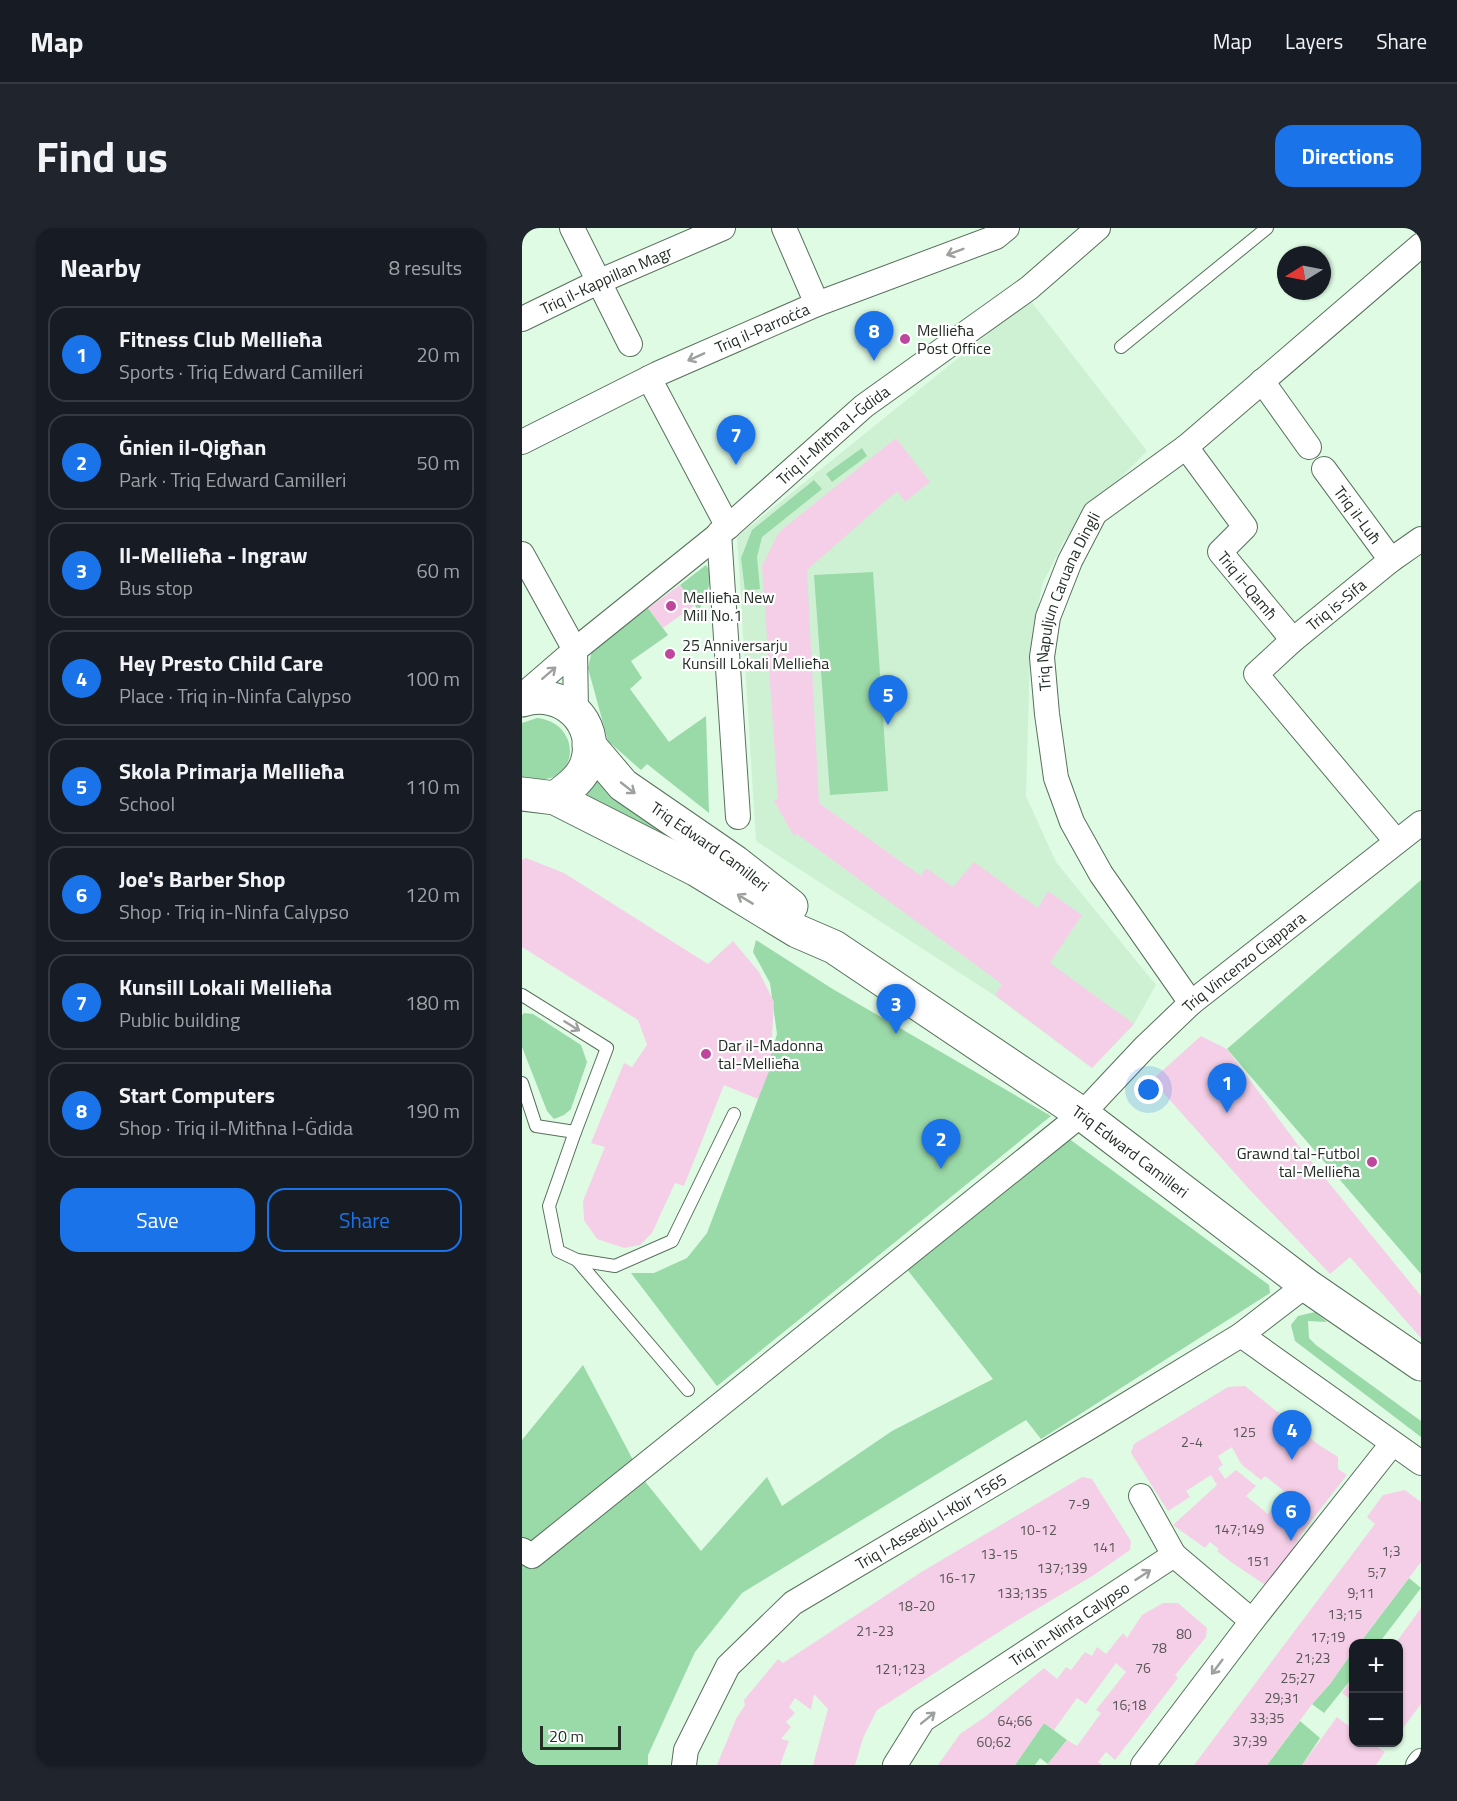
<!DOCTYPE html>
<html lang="en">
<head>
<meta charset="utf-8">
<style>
	body { margin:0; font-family:"Titillium Web",sans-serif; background:#20242c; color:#f1f3f6 }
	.controls { position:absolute; right:18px; bottom:18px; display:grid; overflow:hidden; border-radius:12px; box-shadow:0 2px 4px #0004 }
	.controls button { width:54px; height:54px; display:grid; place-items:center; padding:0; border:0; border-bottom:2px solid #363941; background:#171b24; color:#f1f3f6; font:30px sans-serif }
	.compass { position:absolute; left:755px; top:18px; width:54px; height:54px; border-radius:50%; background:#171b24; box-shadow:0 2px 4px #0004; rotate:260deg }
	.scale { position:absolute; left:18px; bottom:15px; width:81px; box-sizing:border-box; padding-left:6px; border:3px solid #232e25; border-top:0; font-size:16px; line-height:21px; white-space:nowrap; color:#232e25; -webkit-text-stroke:4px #fff; paint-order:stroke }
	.you { position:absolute; left:627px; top:862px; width:21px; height:21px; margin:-15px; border:4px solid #fff; border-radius:50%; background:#1a73e8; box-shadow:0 0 0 9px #1a73e833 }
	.badge { display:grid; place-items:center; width:39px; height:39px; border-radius:50%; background:#1a73e8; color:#fff; font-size:20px; font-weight:700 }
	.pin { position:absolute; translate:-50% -50px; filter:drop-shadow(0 2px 3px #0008) }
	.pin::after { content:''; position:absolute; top:32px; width:21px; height:18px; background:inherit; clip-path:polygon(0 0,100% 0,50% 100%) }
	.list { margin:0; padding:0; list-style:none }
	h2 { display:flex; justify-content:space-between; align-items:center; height:78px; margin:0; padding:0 24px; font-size:26px }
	h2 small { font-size:20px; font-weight:400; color:#9ea1a6 }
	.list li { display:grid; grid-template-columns:39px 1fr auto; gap:18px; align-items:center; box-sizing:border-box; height:96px; margin:0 12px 12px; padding:0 12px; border:2px solid #363941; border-radius:18px }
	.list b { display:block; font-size:22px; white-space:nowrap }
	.list p { margin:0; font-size:20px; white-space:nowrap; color:#9ea1a6 }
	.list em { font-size:20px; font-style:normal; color:#9ea1a6 }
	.actions { display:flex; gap:12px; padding:18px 24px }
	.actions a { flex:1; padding:14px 0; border:2px solid #1a73e8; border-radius:18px; text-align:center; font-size:21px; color:#1a73e8 }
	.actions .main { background:#1a73e8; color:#fff }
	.map { position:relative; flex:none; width:899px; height:1537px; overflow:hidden; border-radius:18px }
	header { display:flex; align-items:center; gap:36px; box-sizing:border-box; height:84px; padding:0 30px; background:#171b24; border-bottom:2px solid #363941 }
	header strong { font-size:28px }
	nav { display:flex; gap:33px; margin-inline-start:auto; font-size:21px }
	.intro { display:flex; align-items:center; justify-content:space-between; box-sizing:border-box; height:144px; padding:0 36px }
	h1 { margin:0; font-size:42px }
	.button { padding:15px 27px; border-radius:18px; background:#1a73e8; color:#fff; font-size:21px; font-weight:700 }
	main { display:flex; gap:36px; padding:0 36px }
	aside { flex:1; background:#171b24; border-radius:18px; box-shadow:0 2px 4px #0004 }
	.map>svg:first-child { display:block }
	.built { fill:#cef1d4 }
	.green { fill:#9ad9a8 }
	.building { fill:#f5cfe7; fill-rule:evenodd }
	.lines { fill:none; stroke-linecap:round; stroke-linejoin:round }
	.lane-casing { stroke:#58705c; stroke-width:14 }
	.street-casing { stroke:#58705c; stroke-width:26 }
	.secondary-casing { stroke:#58705c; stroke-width:35 }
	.lane { stroke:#fff; stroke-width:12 }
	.street { stroke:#fff; stroke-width:24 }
	.secondary { stroke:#fff; stroke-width:33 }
	.oneway { stroke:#9ca19d }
	.poi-dot { fill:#be479d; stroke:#fff; stroke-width:2 }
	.labels { text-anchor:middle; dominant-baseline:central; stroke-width:4.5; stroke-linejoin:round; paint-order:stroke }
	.number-label { font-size:14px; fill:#585656 }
	.street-label { font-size:16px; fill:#232e25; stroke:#fff }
	.poi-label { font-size:16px; fill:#232e25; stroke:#fff; text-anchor:start }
</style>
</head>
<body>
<header>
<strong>Map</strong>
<nav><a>Map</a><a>Layers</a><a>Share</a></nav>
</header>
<div class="intro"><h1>Find us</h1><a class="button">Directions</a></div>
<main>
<aside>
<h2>Nearby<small>8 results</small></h2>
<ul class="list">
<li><span class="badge">1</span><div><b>Fitness Club Mellieħa</b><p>Sports · Triq Edward Camilleri</p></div><em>20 m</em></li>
<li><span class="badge">2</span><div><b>Ġnien il-Qigħan</b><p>Park · Triq Edward Camilleri</p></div><em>50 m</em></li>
<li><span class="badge">3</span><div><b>Il-Mellieħa - Ingraw</b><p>Bus stop</p></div><em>60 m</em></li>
<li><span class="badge">4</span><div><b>Hey Presto Child Care</b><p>Place · Triq in-Ninfa Calypso</p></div><em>100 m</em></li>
<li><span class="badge">5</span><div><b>Skola Primarja Mellieħa</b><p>School</p></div><em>110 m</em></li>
<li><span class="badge">6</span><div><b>Joe's Barber Shop</b><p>Shop · Triq in-Ninfa Calypso</p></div><em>120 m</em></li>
<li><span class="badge">7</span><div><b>Kunsill Lokali Mellieħa</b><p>Public building</p></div><em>180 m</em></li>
<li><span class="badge">8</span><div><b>Start Computers</b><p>Shop · Triq il-Mitħna l-Ġdida</p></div><em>190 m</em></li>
</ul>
<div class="actions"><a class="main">Save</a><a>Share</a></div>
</aside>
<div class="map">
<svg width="899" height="1537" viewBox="0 0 899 1537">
	<rect width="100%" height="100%" fill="#dffbe4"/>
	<!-- built -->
	<path class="built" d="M 508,72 L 625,223 L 580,269 L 542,313 L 520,357 L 508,427 L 504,568 L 534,634 L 634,757 L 612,796 L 570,840 L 472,767 L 234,613 L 215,309 Z"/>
	<!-- green -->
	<g class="green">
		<path d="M 340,220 L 345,228 L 310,254 L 304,246 Z"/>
		<path d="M 292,252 L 300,261 L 240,309 L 235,329 L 238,361 L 223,363 L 219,330 L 230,302 Z"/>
		<path d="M 184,337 L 191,348 L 177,383 L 158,357 Z"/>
		<path d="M 351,344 L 366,563 L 308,567 L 292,347 Z"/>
		<path d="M 126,380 L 146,407 L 109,433 L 120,450 L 108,461 L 147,514 L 184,488 L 187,585 L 125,536 L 119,542 L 86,513 L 66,440 L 70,422 Z"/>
		<path d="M 15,490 C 61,495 57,556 14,551 C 8,551 5,551 0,548 L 0,495 Z"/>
		<path d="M 75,551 L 265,687 L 63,570 Z"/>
		<path d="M 899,652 L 899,1046 L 705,821 Z"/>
		<path d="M 234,712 L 309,760 L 529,888 L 195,1158 L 109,1045 L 132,1045 L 165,1030 L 185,1005 L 236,871 L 255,806 L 248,755 L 231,724 Z"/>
		<path d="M 2,785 L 11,786 L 59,817 L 65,834 L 49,881 L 42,887 L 32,891 L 25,883 L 0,819 L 0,787 Z"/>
		<path d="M 546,910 L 747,1057 L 748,1065 L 519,1211 L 504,1192 L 220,1365 L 173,1424 L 126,1527 L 126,1537 L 0,1537 L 0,1212 L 61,1137 L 121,1251 L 179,1323 L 245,1249 L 260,1278 L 370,1203 L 471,1151 L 384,1040 Z"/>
		<path d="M 793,1084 L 805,1094 L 786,1093 L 787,1110 L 794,1117 L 899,1193 L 899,1209 L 773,1113 L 769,1097 L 776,1088 Z"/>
		<path d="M 887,1350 L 899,1360 L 857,1415 L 837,1416 Z"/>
		<path d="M 831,1423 L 831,1449 L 802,1485 L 790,1476 L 808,1456 Z"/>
		<path d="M 778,1493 L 798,1510 L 780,1537 L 745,1537 Z"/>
		<path d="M 522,1495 L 545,1512 L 526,1536 L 518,1530 L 513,1537 L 493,1537 Z"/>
	</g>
	<!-- building -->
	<g class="building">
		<path d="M 374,210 L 408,254 L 383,274 L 375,263 L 285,342 L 297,575 L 399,648 L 404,640 L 431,659 L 452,634 L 516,680 L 526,663 L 560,687 L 528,735 L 612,796 L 570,840 L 473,767 L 480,756 L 275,606 L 272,608 L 252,573 L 256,570 L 240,338 L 257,304 Z"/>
		<path d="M 158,357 L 173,377 L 141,400 L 126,380 Z"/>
		<path d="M 4,630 L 42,645 L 186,736 L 211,713 L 237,744 L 252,774 L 248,841 L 236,871 L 202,857 L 162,958 L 153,955 L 130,1005 L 118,1017 L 102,1020 L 75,1011 L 62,992 L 61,973 L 83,919 L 69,915 L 102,835 L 110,839 L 125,817 L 116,792 L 0,719 L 0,632 Z"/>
		<path d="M 679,808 L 705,821 L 776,917 L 899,1068 L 899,1110 L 828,1029 L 808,1046 L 727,961 L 630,852 Z"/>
		<path d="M 723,1158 L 797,1217 L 816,1229 L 816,1241 L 825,1247 L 786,1297 L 746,1359 L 709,1334 L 695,1323 L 697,1321 L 688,1314 L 683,1320 L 651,1297 L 695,1257 L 689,1247 L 664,1263 L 668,1269 L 646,1283 L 609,1225 L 612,1216 L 706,1159 ZM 710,1219 L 719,1236 L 739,1252 L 743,1248 L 762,1263 L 746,1286 L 724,1268 L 734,1258 L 714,1242 L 703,1251 L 696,1240 L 701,1237 L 696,1228 Z"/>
		<path d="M 560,1249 L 570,1251 L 609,1313 L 608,1322 L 572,1347 L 491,1395 L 355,1482 L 341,1510 L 333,1537 L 291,1537 L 306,1481 L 292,1466 L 289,1482 L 273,1470 L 267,1479 L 273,1485 L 264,1494 L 269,1499 L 259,1511 L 267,1513 L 258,1537 L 195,1537 L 214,1491 L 223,1477 L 222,1472 L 256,1431 L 261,1435 L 401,1343 Z"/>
		<path d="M 883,1262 L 899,1274 L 899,1334 L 837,1416 L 831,1416 L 831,1423 L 808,1456 L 790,1476 L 745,1537 L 672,1537 L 853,1296 L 845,1289 L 861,1267 Z"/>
		<path d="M 641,1375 L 656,1375 L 685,1400 L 684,1409 L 653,1447 L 656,1450 L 593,1532 L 584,1524 L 576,1534 L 580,1537 L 525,1537 L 545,1512 L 555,1518 L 579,1485 L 574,1482 L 604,1444 L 594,1435 L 564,1476 L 555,1470 L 532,1502 L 522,1495 L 493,1537 L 416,1537 L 438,1506 L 463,1489 L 522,1440 L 535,1451 L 544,1439 L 549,1442 L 563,1424 L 570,1428 L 575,1419 L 584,1426 L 601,1405 L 605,1410 L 620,1387 Z"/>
		<path d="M 899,1380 L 899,1476 L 876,1507 L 876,1416 L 873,1416 Z"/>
		<path d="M 831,1449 L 831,1473 L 820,1465 Z"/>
		<path d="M 815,1489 L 831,1501 L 831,1515 L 849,1515 L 863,1524 L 854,1537 L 780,1537 Z"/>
	</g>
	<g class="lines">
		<defs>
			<g id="lane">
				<path d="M 599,119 L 745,0"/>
				<path d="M 0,767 L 85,820 L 53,904 L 14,898 L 0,855"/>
				<path d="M 53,904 L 27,978 L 36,1023 L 55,1032 L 166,1162"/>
				<path d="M 55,1032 L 93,1038 L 150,1013 L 212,886"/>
			</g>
			<g id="street">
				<path d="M 50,0 L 108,116"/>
				<path d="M 262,0 L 295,76"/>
				<path id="s1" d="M 0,91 L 76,54 L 201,0"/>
				<path d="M 127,150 L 206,299"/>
				<path d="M 740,153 L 787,219"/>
				<path id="s2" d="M 0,214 L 135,146 L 295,76 L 474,9 L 485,0"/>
				<path id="s3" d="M 664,219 L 723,299 L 698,324 L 771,412"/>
				<path id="s4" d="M 802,241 L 869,332"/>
				<path d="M 197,305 L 216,589"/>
				<path d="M 0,326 L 53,422 L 54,484"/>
				<path id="s5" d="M 0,468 L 53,422 L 206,299 L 342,178 L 507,60 L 576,0"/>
				<path id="s6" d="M 874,613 L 734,446 L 771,412 L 869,332 L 899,311"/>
				<path id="s7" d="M 669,775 L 579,646 L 550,594 L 534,550 L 525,486 L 520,429 L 526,389 L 548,333 L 573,285 L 664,219 L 899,17"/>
				<path d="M 719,1107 L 784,1057"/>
				<path d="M 619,1268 L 652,1327"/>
				<path id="s8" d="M 0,1322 L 10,1328 L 560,886 L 622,820 L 669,775 L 899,595"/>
				<path id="s9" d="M 162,1537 L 164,1522 L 206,1438 L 271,1375 L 576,1194 L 719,1107 L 899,1235"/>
				<path id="s10" d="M 373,1537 L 401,1492 L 652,1327 L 730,1393"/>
				<path d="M 621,1537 L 730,1393 L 870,1216"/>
				<path d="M 896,1537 L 899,1533"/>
			</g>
			<g id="secondary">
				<path d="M 0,472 C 40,459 78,494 65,535 C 60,551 45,561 33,570"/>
				<path id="s11" d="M 67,517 L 101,557 L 213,634 L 269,678"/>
				<path id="s12" d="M 0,566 L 33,570 L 175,642 L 275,703 L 312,719 L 560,886 L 784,1057 L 899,1136"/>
			</g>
		</defs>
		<!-- lane casing -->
		<use href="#lane" class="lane-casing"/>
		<!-- street casing -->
		<use href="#street" class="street-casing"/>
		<!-- secondary casing -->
		<use href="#secondary" class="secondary-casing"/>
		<!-- lane -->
		<use href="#lane" class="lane"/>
		<!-- street -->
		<use href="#street" class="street"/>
		<!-- secondary -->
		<use href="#secondary" class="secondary"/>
	</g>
	<!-- one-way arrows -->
	<defs><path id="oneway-shaft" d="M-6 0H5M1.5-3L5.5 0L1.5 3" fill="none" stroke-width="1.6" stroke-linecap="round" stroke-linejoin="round" transform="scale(1.5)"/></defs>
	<g class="oneway">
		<use href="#oneway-shaft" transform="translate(433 24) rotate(159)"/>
		<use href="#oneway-shaft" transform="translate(174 129) rotate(156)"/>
		<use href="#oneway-shaft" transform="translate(27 445) rotate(-41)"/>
		<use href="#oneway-shaft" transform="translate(106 560) rotate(38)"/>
		<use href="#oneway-shaft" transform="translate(223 671) rotate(-149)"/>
		<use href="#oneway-shaft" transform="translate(50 798) rotate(32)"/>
		<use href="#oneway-shaft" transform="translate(621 1347) rotate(-33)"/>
		<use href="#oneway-shaft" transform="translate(695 1439) rotate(127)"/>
		<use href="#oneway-shaft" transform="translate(406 1490) rotate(-39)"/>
	</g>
	<!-- markers -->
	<g class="poi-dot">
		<circle cx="383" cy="111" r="6"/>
		<circle cx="149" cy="378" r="6"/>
		<circle cx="148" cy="426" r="6"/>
		<circle cx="184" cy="826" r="6"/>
		<circle cx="850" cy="934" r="6"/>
	</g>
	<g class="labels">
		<!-- number labels -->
		<g class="number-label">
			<text x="722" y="1203">125</text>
			<text x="670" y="1213">2-4</text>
			<text x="557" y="1275">7-9</text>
			<text x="717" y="1300">147;149</text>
			<text x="516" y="1301">10-12</text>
			<text x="582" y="1318">141</text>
			<text x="869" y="1322">1;3</text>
			<text x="477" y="1325">13-15</text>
			<text x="736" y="1332">151</text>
			<text x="540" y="1339">137;139</text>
			<text x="855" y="1343">5;7</text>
			<text x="435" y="1349">16-17</text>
			<text x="500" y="1364">133;135</text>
			<text x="839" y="1364">9;11</text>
			<text x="394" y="1377">18-20</text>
			<text x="823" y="1385">13;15</text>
			<text x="353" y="1402">21-23</text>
			<text x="662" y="1405">80</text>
			<text x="806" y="1408">17;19</text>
			<text x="637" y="1419">78</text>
			<text x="791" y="1429">21;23</text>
			<text x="621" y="1439">76</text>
			<text x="378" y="1440">121;123</text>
			<text x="776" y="1449">25;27</text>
			<text x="760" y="1469">29;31</text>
			<text x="607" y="1476">16;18</text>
			<text x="745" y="1489">33;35</text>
			<text x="493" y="1492">64;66</text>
			<text x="728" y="1512">37;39</text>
			<text x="472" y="1513">60;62</text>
		</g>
		<!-- street labels -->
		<g class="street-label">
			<text stroke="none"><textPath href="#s1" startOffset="93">Triq il-Kappillan Magr</textPath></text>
			<text stroke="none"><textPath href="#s2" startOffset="266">Triq il-Parroċċa</textPath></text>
			<text stroke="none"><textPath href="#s5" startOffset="406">Triq il-Mitħna l-Ġdida</textPath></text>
			<text stroke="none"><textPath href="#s4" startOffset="57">Triq il-Luħ</textPath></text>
			<text stroke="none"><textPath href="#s3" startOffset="178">Triq il-Qamħ</textPath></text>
			<text stroke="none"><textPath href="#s7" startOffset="446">Triq Napuljun Caruana Dingli</textPath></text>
			<text stroke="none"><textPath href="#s6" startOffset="324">Triq is-Sifa</textPath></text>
			<text stroke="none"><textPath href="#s11" startOffset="159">Triq Edward Camilleri</textPath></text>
			<text stroke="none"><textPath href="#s8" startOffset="940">Triq Vincenzo Ciappara</textPath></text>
			<text stroke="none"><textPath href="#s12" startOffset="710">Triq Edward Camilleri</textPath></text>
			<text stroke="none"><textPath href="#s9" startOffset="360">Triq l-Assedju l-Kbir 1565</textPath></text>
			<text stroke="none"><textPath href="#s10" startOffset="228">Triq in-Ninfa Calypso</textPath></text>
		</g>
		<!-- poi labels -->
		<g class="poi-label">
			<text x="395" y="102">Mellieħa<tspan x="395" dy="18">Post Office</tspan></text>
			<text x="161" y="369">Mellieħa New<tspan x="161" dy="18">Mill No.1</tspan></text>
			<text x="160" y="417">25 Anniversarju<tspan x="160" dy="18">Kunsill Lokali Mellieħa</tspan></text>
			<text x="196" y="817">Dar il-Madonna<tspan x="196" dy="18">tal-Mellieħa</tspan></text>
			<text x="838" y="925" text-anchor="end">Grawnd tal-Futbol<tspan x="838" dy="18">tal-Mellieħa</tspan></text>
		</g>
	</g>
</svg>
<div class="controls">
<button>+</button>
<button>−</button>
</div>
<svg class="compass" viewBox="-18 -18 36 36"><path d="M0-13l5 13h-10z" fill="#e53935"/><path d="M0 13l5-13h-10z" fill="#9ea1a6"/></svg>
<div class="scale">20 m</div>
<div class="you"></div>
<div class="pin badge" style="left:705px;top:885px">1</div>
<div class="pin badge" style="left:419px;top:941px">2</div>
<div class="pin badge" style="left:374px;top:806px">3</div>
<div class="pin badge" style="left:770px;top:1232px">4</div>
<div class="pin badge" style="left:366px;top:497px">5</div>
<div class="pin badge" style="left:769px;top:1313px">6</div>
<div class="pin badge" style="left:214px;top:237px">7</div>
<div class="pin badge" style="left:352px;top:133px">8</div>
</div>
</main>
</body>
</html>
